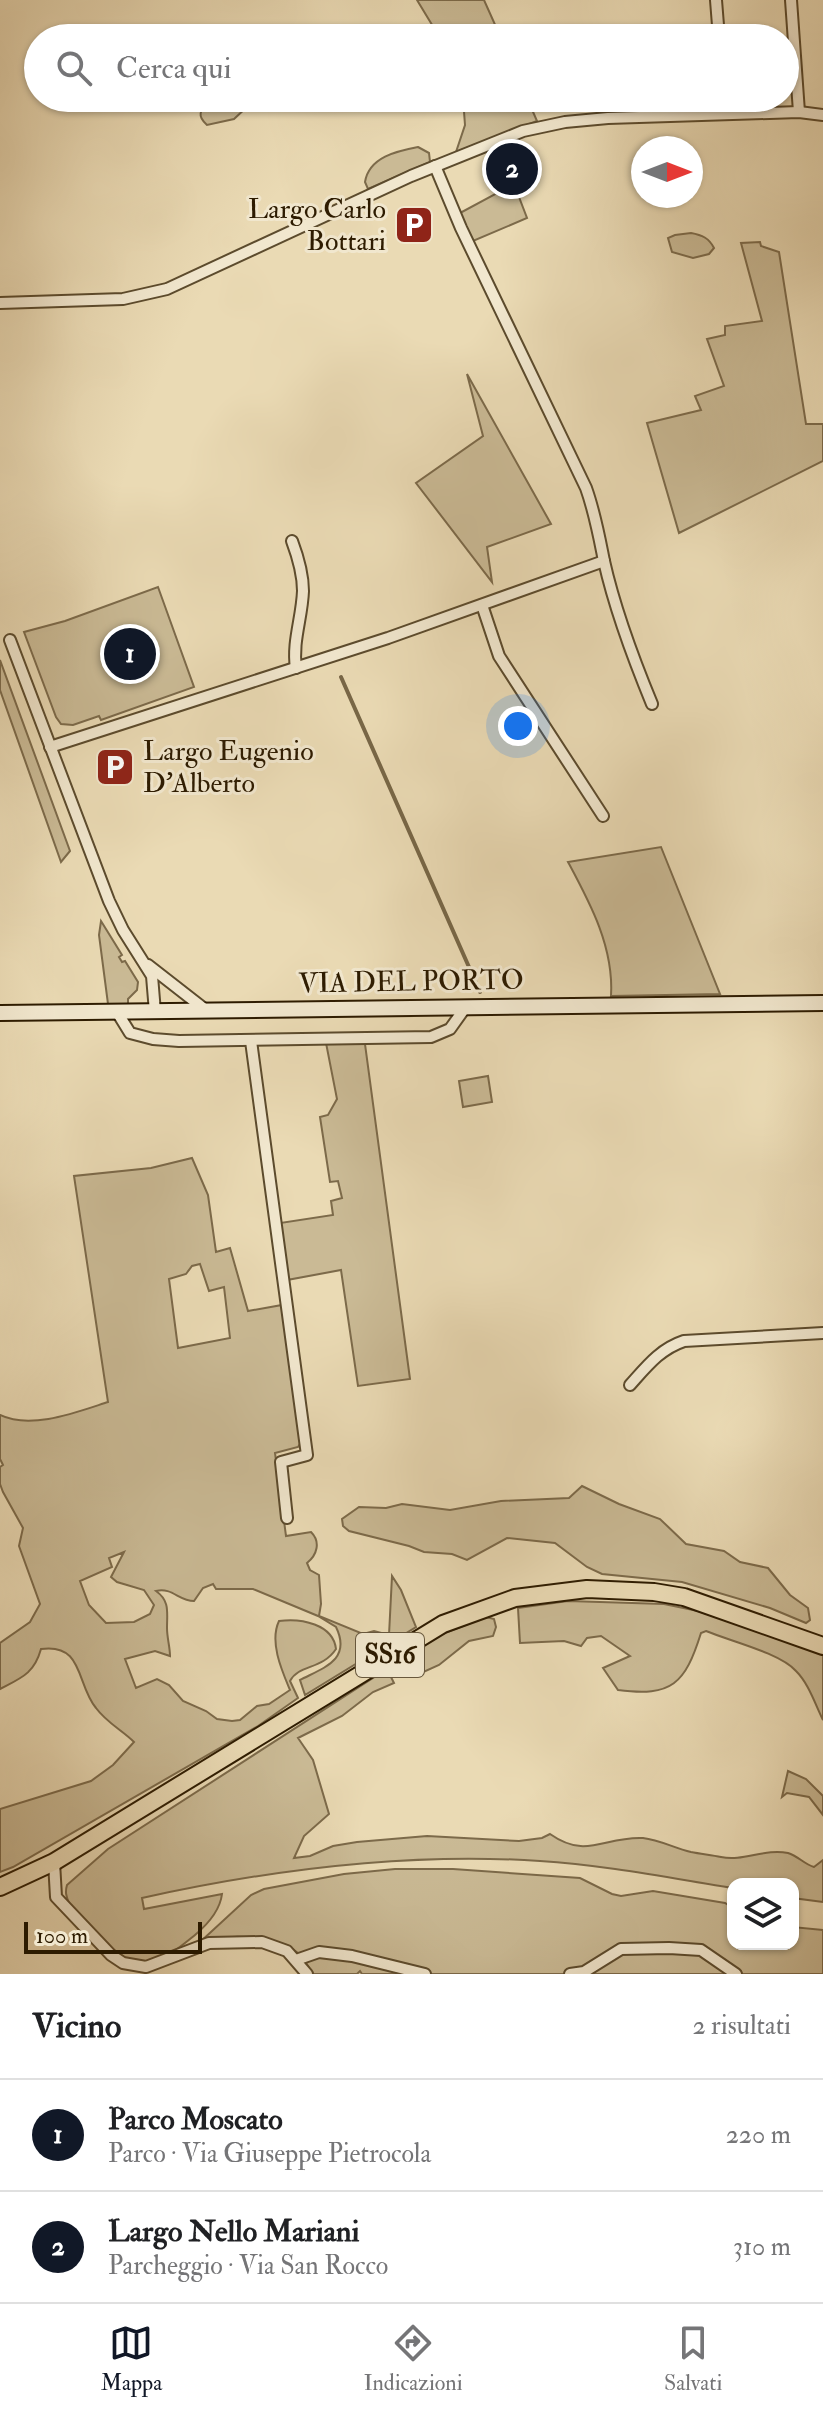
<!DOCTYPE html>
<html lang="it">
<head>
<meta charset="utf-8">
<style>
	body { margin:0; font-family:"IM FELL Double Pica",serif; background:#f6f6f6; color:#202124 }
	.controls { position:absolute; right:24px; bottom:24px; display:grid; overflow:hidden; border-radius:16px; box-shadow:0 2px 6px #0004 }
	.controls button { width:72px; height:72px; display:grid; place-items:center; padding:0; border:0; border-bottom:2px solid #e0e0e0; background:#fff; color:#202124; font:40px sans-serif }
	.compass { position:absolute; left:631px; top:136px; width:72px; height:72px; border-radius:50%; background:#fff; box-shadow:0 2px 6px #0004; rotate:90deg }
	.scale { position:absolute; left:24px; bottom:20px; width:178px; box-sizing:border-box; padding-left:8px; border:4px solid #2d1b00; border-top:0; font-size:22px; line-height:28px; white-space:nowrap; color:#2d1b00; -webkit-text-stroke:6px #f1e7ce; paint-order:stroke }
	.you { position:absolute; left:518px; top:726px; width:28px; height:28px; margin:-20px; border:6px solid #fff; border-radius:50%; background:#1a73e8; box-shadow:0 0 0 12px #1a73e833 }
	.badge { display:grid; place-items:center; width:52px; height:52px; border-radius:50%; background:#111827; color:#fff; font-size:26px; font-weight:700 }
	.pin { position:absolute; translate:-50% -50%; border:4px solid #fff; box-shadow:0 2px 8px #0006 }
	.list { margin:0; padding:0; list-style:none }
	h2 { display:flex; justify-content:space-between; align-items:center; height:104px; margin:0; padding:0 32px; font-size:34px }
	h2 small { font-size:26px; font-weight:400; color:#757577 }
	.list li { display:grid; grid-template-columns:52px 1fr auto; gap:24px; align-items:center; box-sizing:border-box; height:112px; padding:0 32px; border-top:2px solid #e0e0e0 }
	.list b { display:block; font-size:30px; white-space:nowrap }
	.list p { margin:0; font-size:26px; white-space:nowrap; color:#757577 }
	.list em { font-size:26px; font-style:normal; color:#757577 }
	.icon { flex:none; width:44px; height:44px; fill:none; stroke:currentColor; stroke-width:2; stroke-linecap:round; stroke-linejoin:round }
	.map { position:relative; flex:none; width:823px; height:1974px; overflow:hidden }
	.search { position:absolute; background:#fff; box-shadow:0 2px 6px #0004; left:24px; right:24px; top:24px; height:88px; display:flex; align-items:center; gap:20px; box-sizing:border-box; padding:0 28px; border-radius:44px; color:#757577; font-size:30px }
	.sheet { height:328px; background:#fff }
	nav { display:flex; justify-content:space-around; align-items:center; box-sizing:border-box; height:112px; border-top:2px solid #e0e0e0; background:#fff; font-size:22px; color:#757577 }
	nav a { display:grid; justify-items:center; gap:4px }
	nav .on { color:#111827 }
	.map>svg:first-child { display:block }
	.green { fill:#caba95; stroke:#7c6a4a; stroke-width:2; fill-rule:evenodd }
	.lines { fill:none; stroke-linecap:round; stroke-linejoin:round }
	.stream { stroke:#786747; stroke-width:4 }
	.street-casing { stroke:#5c4b2d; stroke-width:14 }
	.secondary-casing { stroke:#2d1b00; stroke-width:18 }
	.primary-casing { stroke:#2d1b00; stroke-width:20 }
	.street { stroke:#f1e7ce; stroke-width:10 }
	.secondary { stroke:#f1e7ce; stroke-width:14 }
	.primary { stroke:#eadab4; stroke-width:16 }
	.labels { text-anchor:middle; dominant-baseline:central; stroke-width:6; stroke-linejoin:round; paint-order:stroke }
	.shield { fill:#f1e7ce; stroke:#68583e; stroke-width:2 }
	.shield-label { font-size:26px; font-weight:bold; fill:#2d1b00 }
	.poi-label { font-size:28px; fill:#2d1b00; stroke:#f1e7ce; text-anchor:end }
	.street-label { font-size:28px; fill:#2d1b00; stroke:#f1e7ce }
</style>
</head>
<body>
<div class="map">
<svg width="823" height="1974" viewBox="0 0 823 1974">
	<rect width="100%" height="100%" fill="#eadab4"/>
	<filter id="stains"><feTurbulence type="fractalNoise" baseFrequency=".0025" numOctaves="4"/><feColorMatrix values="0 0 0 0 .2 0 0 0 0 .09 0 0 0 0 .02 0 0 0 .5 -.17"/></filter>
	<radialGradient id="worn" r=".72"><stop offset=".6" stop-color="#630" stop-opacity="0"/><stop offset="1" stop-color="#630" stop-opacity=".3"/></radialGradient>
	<!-- green -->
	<g class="green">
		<path d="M 417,0 L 484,0 L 501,38 L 440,38 Z"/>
		<path d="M 207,98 L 245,98 L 248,106 L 234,119 L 207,125 C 197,116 199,110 210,102 Z"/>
		<path d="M 463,98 L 527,98 L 537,121 L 456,152 L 465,125 Z"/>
		<path d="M 418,147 L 429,153 L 430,162 L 368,189 L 365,182 C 369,157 397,151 418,147 Z"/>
		<path d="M 514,184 L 527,218 L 473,241 L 460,213 Z"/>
		<path d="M 691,233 C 702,235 709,238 714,248 L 709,254 L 693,258 L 672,252 L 668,238 L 675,235 Z"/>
		<path d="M 760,242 L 761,246 L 779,252 L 806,424 L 823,424 L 823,461 L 679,533 L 647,423 L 701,410 L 695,396 L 724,386 L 707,339 L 725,335 L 725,326 L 762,321 L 741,243 Z"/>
		<path d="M 467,374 L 551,524 L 487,547 L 492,582 L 416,483 L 483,436 Z"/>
		<path d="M 158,587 L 194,687 L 101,720 L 99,716 L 73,725 L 61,724 L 56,717 L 24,632 L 65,621 Z"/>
		<path d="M 0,660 L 70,851 L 61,862 L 0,690 Z"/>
		<path d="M 661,847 L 720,994 L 611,996 C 614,947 590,903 568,862 Z"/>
		<path d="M 101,921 L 122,955 L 119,957 L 122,962 L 125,961 L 138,982 L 137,990 L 128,999 L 128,1004 L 108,1004 L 99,935 Z"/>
		<path d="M 360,1041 L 365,1044 L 410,1379 L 358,1386 L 341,1270 L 287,1280 L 280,1223 L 333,1215 L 331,1201 L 342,1198 L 338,1181 L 330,1182 L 320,1117 L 328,1115 L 337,1099 L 326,1043 Z"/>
		<path d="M 488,1076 L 492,1102 L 463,1107 L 459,1081 Z"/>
		<path d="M 192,1158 L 208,1195 L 216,1252 L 230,1248 L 248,1311 L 282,1305 L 303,1439 L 298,1447 L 275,1453 L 286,1536 L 311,1532 C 321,1542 317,1555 307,1563 L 310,1570 L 319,1575 L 321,1604 L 319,1616 L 363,1634 L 374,1631 L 389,1635 L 392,1576 L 401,1590 L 416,1627 L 305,1695 L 300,1680 C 323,1668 352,1660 336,1627 L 318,1616 L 253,1589 L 216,1589 L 213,1584 L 203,1588 L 194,1601 C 179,1601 172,1587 156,1591 C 170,1601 167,1612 167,1628 C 167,1638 170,1647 170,1656 L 155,1651 L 125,1659 L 136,1688 L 157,1679 L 169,1685 L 183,1701 L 206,1711 L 217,1719 L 232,1721 L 240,1720 L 257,1706 L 269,1704 L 290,1690 C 282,1671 269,1642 279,1621 C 301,1618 333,1624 336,1649 C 322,1670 299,1664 290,1681 L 298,1698 L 258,1726 L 13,1867 L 0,1872 L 0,1809 L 91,1781 L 113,1765 L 134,1742 C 122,1730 107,1723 96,1708 C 76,1684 84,1643 41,1649 C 34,1674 21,1678 0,1689 L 0,1643 L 30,1622 L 40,1604 L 19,1546 L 23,1528 L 3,1492 L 0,1484 L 0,1467 L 3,1465 L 0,1459 L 0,1415 C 31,1430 77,1412 108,1402 L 74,1176 L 151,1168 ZM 200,1264 L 209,1291 L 224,1287 L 230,1338 L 178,1348 L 169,1279 L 186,1274 L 192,1266 ZM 124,1552 L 111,1577 L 117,1582 L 144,1590 L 154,1605 L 150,1614 L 134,1622 L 106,1623 L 89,1605 L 80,1581 L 112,1567 L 109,1558 Z"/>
		<path d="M 582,1486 L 619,1504 L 660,1519 L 686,1544 L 724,1551 L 740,1562 L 768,1568 L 790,1595 L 808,1608 L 810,1620 L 806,1623 L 770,1608 L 682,1582 L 602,1574 L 587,1567 L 555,1543 L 507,1538 L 467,1560 L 452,1554 L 424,1552 L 409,1546 L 349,1531 L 343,1526 L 342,1519 L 359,1507 L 386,1508 L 402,1504 L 450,1510 L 501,1501 L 569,1498 Z"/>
		<path d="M 568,1601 L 664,1604 L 698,1611 L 823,1652 L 823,1720 C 815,1704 809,1684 796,1671 C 780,1653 730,1641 706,1631 L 701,1633 C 685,1684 672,1697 618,1690 L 603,1668 L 630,1656 L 601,1636 L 587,1638 L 581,1646 L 564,1641 L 520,1643 L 518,1608 Z"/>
		<path d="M 486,1617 L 494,1619 L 496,1627 L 493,1636 L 469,1641 L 439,1665 L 419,1674 L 403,1675 L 397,1669 L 401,1657 L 432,1638 Z"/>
		<path d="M 387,1669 L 394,1683 L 373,1692 L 342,1716 L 298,1738 L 313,1760 L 329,1814 L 304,1836 L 294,1858 L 310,1856 L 333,1846 L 357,1842 L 427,1836 L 519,1841 L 542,1838 L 550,1834 C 587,1860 604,1836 643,1838 C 660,1840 674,1848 691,1852 C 701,1854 711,1855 721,1857 C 743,1862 765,1848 788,1853 C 798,1856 804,1864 814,1867 L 823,1860 L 823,1902 L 793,1898 L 793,1884 L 733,1884 L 733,1888 C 670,1878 604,1865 540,1861 C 406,1852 273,1869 142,1898 L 144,1909 L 222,1894 C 220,1911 208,1924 195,1935 C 179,1948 162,1963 140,1963 C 121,1962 77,1920 69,1903 C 66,1896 65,1892 67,1885 L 108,1849 Z"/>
		<path d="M 788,1771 L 806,1779 L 823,1796 L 823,1815 L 809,1797 L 787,1793 L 782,1797 Z"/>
		<path d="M 395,1869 L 453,1869 L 580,1878 L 612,1894 L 621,1896 L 653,1891 L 725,1903 L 733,1908 L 733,1944 L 793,1944 L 793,1927 L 823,1930 L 823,1974 L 362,1974 L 360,1971 L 357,1974 L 313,1974 C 309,1968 304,1958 298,1953 C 275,1934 226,1933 199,1943 L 251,1895 L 264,1889 L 344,1874 Z"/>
	</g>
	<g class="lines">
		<!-- stream -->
		<path class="stream" d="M 341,677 L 480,992"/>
		<defs>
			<g id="street">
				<path d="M 716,0 L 719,38"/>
				<path d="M 791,0 L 799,112"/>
				<path d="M 721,114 L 723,98"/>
				<path d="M 435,166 L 461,228 L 586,488 C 595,513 599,536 604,561 C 615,610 633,658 652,704"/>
				<path d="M 0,303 L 123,299 L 167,289 L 411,176 L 523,131 L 565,122 L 608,118 L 799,112 L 823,115"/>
				<path d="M 292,541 C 298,557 303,574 303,591 C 302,618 292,642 296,668"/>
				<path d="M 482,605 L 499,656 L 603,816"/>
				<path d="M 10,640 L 109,901 L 123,930 L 152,976 L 155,1012"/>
				<path d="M 50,747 L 388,638 L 604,561"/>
				<path d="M 148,965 L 207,1011"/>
				<path d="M 117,1012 L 130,1033 L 153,1039 L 179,1041 L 431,1037 L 450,1029 L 465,1008"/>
				<path d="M 251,1041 L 307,1455 L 281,1462 L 287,1518"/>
				<path d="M 630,1385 C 647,1366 660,1349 684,1341 L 823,1333"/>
				<path d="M 54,1862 L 56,1897 L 111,1955 L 123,1963 L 146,1967 L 209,1943 L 262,1942 L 287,1951 L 307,1974"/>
				<path d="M 296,1960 L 319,1952 L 352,1956 L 425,1974"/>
				<path d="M 570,1974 L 584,1972 L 621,1949 L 669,1948 L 701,1950 L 736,1974"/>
			</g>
			<path id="secondary" d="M 0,1013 L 823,1003"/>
			<path id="primary" d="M 0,1887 L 54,1862 L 443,1624 L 515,1598 L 587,1589 L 654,1592 L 684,1597 L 823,1646"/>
		</defs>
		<!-- street casing -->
		<use href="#street" class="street-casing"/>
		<!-- secondary casing -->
		<use href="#secondary" class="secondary-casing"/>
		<!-- primary casing -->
		<use href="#primary" class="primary-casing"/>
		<!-- street -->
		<use href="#street" class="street"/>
		<!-- secondary -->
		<use href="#secondary" class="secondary"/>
		<!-- primary -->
		<use href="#primary" class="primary"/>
	</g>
	<!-- icons -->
	<defs>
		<symbol id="parking-square" viewBox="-11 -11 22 22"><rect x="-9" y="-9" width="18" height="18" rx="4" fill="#8f2418" stroke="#f1e7ce"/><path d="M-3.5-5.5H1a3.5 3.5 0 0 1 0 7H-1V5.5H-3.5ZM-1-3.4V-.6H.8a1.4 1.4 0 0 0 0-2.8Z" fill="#fff"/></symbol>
	</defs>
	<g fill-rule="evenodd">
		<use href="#parking-square" x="392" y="203" width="44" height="44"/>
		<use href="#parking-square" x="93" y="745" width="44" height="44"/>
	</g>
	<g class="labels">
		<!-- shield labels -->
		<rect class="shield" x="356" y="1633" width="68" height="44" rx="6"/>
		<g class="shield-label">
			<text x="390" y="1655">SS16</text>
		</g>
		<!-- poi labels -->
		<g class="poi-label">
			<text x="386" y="209">Largo Carlo<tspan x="386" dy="32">Bottari</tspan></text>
			<text x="143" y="751" text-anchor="start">Largo Eugenio<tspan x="143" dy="32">D'Alberto</tspan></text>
		</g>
		<!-- street labels -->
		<g class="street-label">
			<text transform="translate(411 982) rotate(-1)">VIA DEL PORTO</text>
		</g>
	</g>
	<rect width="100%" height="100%" filter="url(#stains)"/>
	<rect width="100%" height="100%" fill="url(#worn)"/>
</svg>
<div class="controls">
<button><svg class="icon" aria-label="layers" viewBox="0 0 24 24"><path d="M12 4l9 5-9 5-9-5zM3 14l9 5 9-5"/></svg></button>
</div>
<svg class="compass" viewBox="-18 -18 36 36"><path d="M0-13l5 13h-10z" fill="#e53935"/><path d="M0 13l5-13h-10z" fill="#757577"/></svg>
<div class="scale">100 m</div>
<div class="you"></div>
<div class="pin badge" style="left:130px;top:654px">1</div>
<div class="pin badge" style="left:512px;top:169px">2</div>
<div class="search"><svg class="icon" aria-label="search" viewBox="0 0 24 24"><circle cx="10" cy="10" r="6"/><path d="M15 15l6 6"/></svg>Cerca qui</div>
</div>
<section class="sheet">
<h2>Vicino<small>2 risultati</small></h2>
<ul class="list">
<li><span class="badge">1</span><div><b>Parco Moscato</b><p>Parco · Via Giuseppe Pietrocola</p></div><em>220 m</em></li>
<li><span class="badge">2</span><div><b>Largo Nello Mariani</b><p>Parcheggio · Via San Rocco</p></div><em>310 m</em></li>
</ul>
</section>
<nav>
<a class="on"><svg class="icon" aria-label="map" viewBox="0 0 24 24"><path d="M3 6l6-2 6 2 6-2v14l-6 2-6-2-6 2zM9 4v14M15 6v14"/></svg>Mappa</a>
<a><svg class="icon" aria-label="directions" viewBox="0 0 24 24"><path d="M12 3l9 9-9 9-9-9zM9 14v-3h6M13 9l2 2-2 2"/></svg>Indicazioni</a>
<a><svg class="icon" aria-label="saved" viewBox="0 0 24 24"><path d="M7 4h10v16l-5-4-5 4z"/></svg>Salvati</a>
</nav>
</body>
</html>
